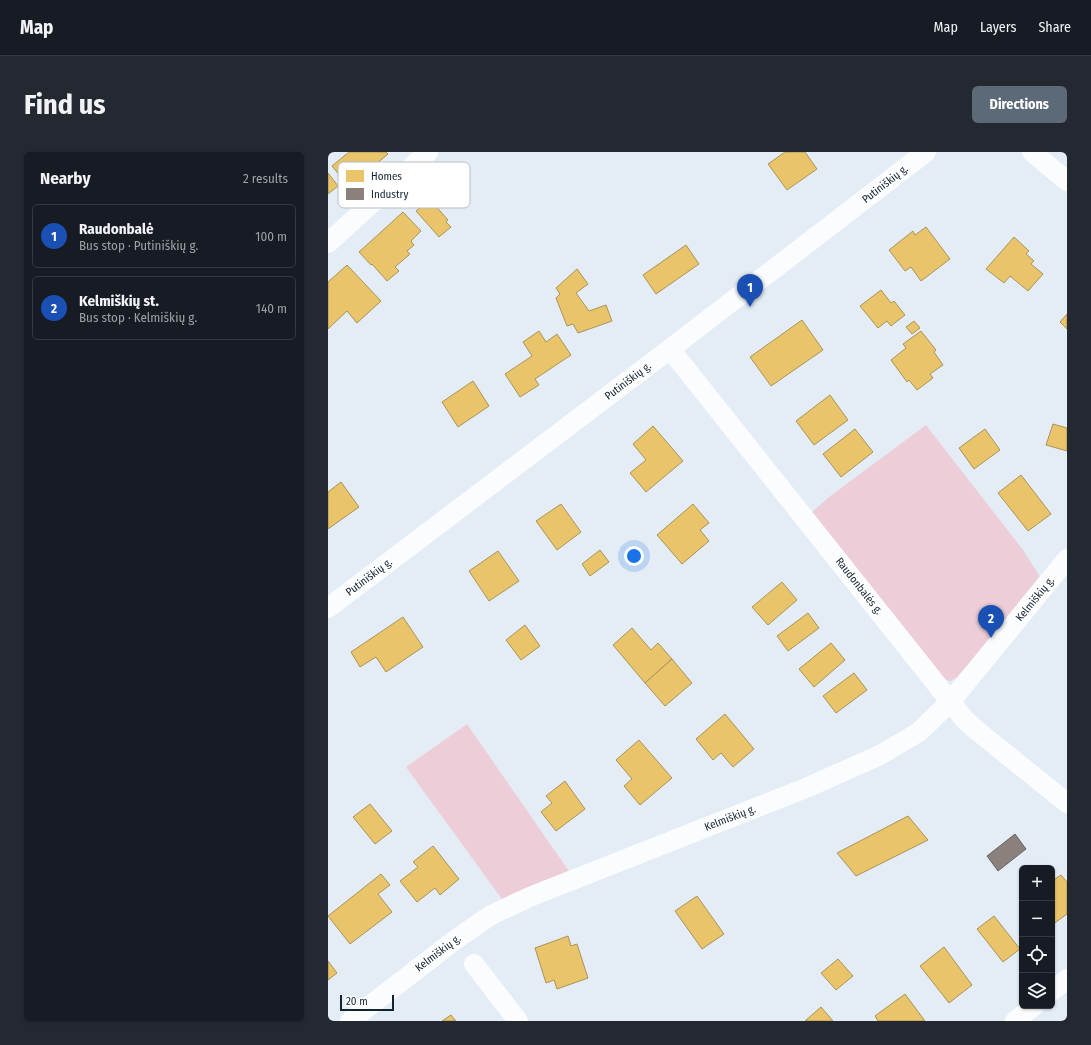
<!DOCTYPE html>
<html lang="en">
<head>
<meta charset="utf-8">
<style>
	body { margin:0; font-family:"Fira Sans Condensed",sans-serif; background:#242831; color:#f1f3f6 }
	.controls { position:absolute; right:12px; bottom:12px; display:grid; overflow:hidden; border-radius:6px; box-shadow:0 1px 3px #0004 }
	.controls button { width:36px; height:36px; display:grid; place-items:center; padding:0; border:0; border-bottom:1px solid #363941; background:#171b24; color:#f1f3f6; font:20px sans-serif }
	.scale { position:absolute; left:12px; bottom:10px; width:54px; box-sizing:border-box; padding-left:4px; border:2px solid #122332; border-top:0; font-size:11px; line-height:14px; white-space:nowrap; color:#122332; -webkit-text-stroke:3px #fff; paint-order:stroke }
	.you { position:absolute; left:306px; top:404px; width:14px; height:14px; margin:-10px; border:3px solid #fff; border-radius:50%; background:#1a73e8; box-shadow:0 0 0 6px #1a73e833 }
	.badge { display:grid; place-items:center; width:26px; height:26px; border-radius:50%; background:#5c6a77; color:#fff; font-size:13px; font-weight:700 }
	.pin { position:absolute; translate:-50% -33px; filter:drop-shadow(0 1px 2px #0008) }
	.pin::after { content:''; position:absolute; top:21px; width:14px; height:12px; background:inherit; clip-path:polygon(0 0,100% 0,50% 100%) }
	.list { margin:0; padding:0; list-style:none }
	h2 { display:flex; justify-content:space-between; align-items:center; height:52px; margin:0; padding:0 16px; font-size:17px }
	h2 small { font-size:13px; font-weight:400; color:#9ea1a6 }
	.list li { display:grid; grid-template-columns:26px 1fr auto; gap:12px; align-items:center; box-sizing:border-box; height:64px; margin:0 8px 8px; padding:0 8px; border:1px solid #363941; border-radius:6px }
	.list b { display:block; font-size:15px; white-space:nowrap }
	.list p { margin:0; font-size:13px; white-space:nowrap; color:#9ea1a6 }
	.list em { font-size:13px; font-style:normal; color:#9ea1a6 }
	.icon { flex:none; width:22px; height:22px; fill:none; stroke:currentColor; stroke-width:2; stroke-linecap:round; stroke-linejoin:round }
	.map { position:relative; flex:none; width:739px; height:869px; overflow:hidden; border-radius:6px }
	header { display:flex; align-items:center; gap:24px; box-sizing:border-box; height:56px; padding:0 20px; background:#171b24; border-bottom:1px solid #363941 }
	header strong { font-size:19px }
	nav { display:flex; gap:22px; margin-inline-start:auto; font-size:14px }
	.intro { display:flex; align-items:center; justify-content:space-between; box-sizing:border-box; height:96px; padding:0 24px }
	h1 { margin:0; font-size:28px }
	.button { padding:10px 18px; border-radius:6px; background:#5c6a77; color:#fff; font-size:14px; font-weight:700 }
	main { display:flex; gap:24px; padding:0 24px }
	aside { flex:1; background:#171b24; border-radius:6px; box-shadow:0 1px 3px #0004 }
	.map>svg:first-child { display:block }
	.green { fill:#edced8 }
	.homes { fill:#e9c46a; stroke:#a89459 }
	.industry { fill:#8a817c; stroke:#666566 }
	.lines { fill:none; stroke-linecap:round; stroke-linejoin:round }
	.minor { stroke:#fbfcfe; stroke-width:20 }
	.labels { text-anchor:middle; dominant-baseline:central; stroke-width:4; stroke-linejoin:round; paint-order:stroke }
	.street-label { font-size:11px; fill:#122332; stroke:#fff }
	.key { fill:#fff; stroke:#b8bdc2; stroke-width:1 }
	.key-label { font-size:11px; fill:#122332 }
</style>
</head>
<body>
<header>
<strong>Map</strong>
<nav><a>Map</a><a>Layers</a><a>Share</a></nav>
</header>
<div class="intro"><h1>Find us</h1><a class="button">Directions</a></div>
<main>
<aside>
<h2>Nearby<small>2 results</small></h2>
<ul class="list">
<li><span class="badge" style="background:#1a4fb4">1</span><div><b>Raudonbalė</b><p>Bus stop · Putiniškių g.</p></div><em>100 m</em></li>
<li><span class="badge" style="background:#1a4fb4">2</span><div><b>Kelmiškių st.</b><p>Bus stop · Kelmiškių g.</p></div><em>140 m</em></li>
</ul>
</aside>
<div class="map">
<svg width="739" height="869" viewBox="0 0 739 869">
	<rect width="100%" height="100%" fill="#e4edf6"/>
	<!-- green -->
	<g class="green">
		<path d="M 598,273 L 695,398 L 714,428 L 699,446 L 629,525 L 623,529 L 615,528 L 483,361 L 501,345 Z"/>
		<path d="M 139,572 L 243,722 L 176,750 L 78,615 Z"/>
	</g>
	<!-- homes -->
	<g class="homes">
		<path d="M 21,0 L 58,0 L 60,2 L 21,35 L 4,14 Z"/>
		<path d="M 457,0 L 477,0 L 489,17 L 459,38 L 440,12 Z"/>
		<path d="M 0,21 L 10,34 L 0,42 Z"/>
		<path d="M 99,44 L 120,68 L 118,70 L 123,75 L 111,85 L 88,59 L 93,55 L 90,52 Z"/>
		<path d="M 75,60 L 93,79 L 83,89 L 86,93 L 79,99 L 82,102 L 67,115 L 71,119 L 59,129 L 44,112 L 43,113 L 31,100 Z"/>
		<path d="M 598,75 L 622,107 L 593,129 L 583,115 L 577,119 L 561,98 L 585,79 L 587,83 Z"/>
		<path d="M 686,85 L 701,99 L 698,102 L 706,109 L 703,112 L 715,122 L 700,139 L 682,124 L 676,131 L 658,117 Z"/>
		<path d="M 358,93 L 371,112 L 328,142 L 315,123 Z"/>
		<path d="M 19,113 L 53,149 L 29,171 L 19,159 L 0,177 L 0,130 Z"/>
		<path d="M 249,117 L 260,132 L 248,141 L 261,159 L 278,153 L 284,169 L 250,181 L 245,172 L 239,174 L 228,146 L 232,142 L 228,136 Z"/>
		<path d="M 553,138 L 563,151 L 566,149 L 577,163 L 563,174 L 559,169 L 550,176 L 532,154 Z"/>
		<path d="M 739,162 L 739,177 L 732,170 Z"/>
		<path d="M 474,168 L 495,198 L 443,234 L 422,205 Z"/>
		<path d="M 586,169 L 592,176 L 584,182 L 578,175 Z"/>
		<path d="M 211,179 L 218,190 L 229,182 L 243,203 L 207,227 L 211,233 L 192,245 L 177,222 L 204,204 L 195,190 Z"/>
		<path d="M 593,179 L 608,198 L 606,200 L 615,213 L 602,222 L 605,226 L 589,238 L 581,228 L 579,230 L 563,208 L 578,196 L 575,192 Z"/>
		<path d="M 145,229 L 161,254 L 130,275 L 114,250 Z"/>
		<path d="M 502,243 L 520,268 L 486,293 L 468,269 Z"/>
		<path d="M 725,272 L 739,276 L 739,299 L 718,293 Z"/>
		<path d="M 325,274 L 355,309 L 318,340 L 302,321 L 318,308 L 305,292 Z"/>
		<path d="M 527,277 L 545,300 L 513,325 L 495,302 Z"/>
		<path d="M 657,277 L 672,298 L 646,317 L 631,296 Z"/>
		<path d="M 693,323 L 723,362 L 700,379 L 670,341 Z"/>
		<path d="M 13,330 L 31,355 L 0,377 L 0,340 Z"/>
		<path d="M 233,352 L 253,380 L 229,398 L 208,369 Z"/>
		<path d="M 365,352 L 381,371 L 372,378 L 381,389 L 354,412 L 329,383 Z"/>
		<path d="M 272,398 L 281,410 L 262,424 L 254,412 Z"/>
		<path d="M 170,399 L 191,429 L 161,449 L 141,419 Z"/>
		<path d="M 454,430 L 469,448 L 440,473 L 424,455 Z"/>
		<path d="M 480,461 L 491,476 L 460,499 L 449,484 Z"/>
		<path d="M 75,465 L 95,495 L 58,520 L 48,505 L 32,515 L 23,500 Z"/>
		<path d="M 197,473 L 212,494 L 193,508 L 178,488 Z"/>
		<path d="M 304,476 L 323,498 L 330,491 L 344,507 L 317,531 L 285,493 Z"/>
		<path d="M 503,491 L 517,508 L 486,535 L 471,517 Z"/>
		<path d="M 344,507 L 364,531 L 337,554 L 317,531 Z"/>
		<path d="M 526,521 L 539,538 L 508,561 L 495,544 Z"/>
		<path d="M 397,562 L 426,597 L 405,615 L 393,601 L 385,608 L 368,587 Z"/>
		<path d="M 311,588 L 344,626 L 312,653 L 296,634 L 304,627 L 288,608 Z"/>
		<path d="M 237,629 L 257,657 L 228,679 L 213,660 L 224,651 L 218,644 Z"/>
		<path d="M 42,652 L 64,679 L 47,692 L 25,665 Z"/>
		<path d="M 580,664 L 600,688 L 528,724 L 509,701 Z"/>
		<path d="M 105,694 L 131,727 L 112,743 L 107,736 L 89,750 L 72,729 L 90,715 L 85,710 Z"/>
		<path d="M 53,722 L 62,733 L 50,742 L 64,760 L 22,792 L 0,764 Z"/>
		<path d="M 733,723 L 739,730 L 739,762 L 724,773 L 724,729 Z"/>
		<path d="M 369,744 L 396,782 L 374,797 L 347,759 Z"/>
		<path d="M 666,764 L 692,797 L 675,810 L 649,777 Z"/>
		<path d="M 240,784 L 243,794 L 249,792 L 260,826 L 229,837 L 226,828 L 218,831 L 207,796 Z"/>
		<path d="M 616,795 L 644,833 L 621,851 L 592,814 Z"/>
		<path d="M 510,807 L 525,824 L 508,838 L 493,821 Z"/>
		<path d="M 0,809 L 9,821 L 0,828 Z"/>
		<path d="M 577,842 L 597,869 L 550,869 L 547,864 Z"/>
		<path d="M 493,855 L 505,869 L 477,869 Z"/>
		<path d="M 123,863 L 128,869 L 114,869 Z"/>
	</g>
	<!-- industry -->
	<path class="industry" d="M 687,682 L 698,697 L 670,719 L 659,704 Z"/>
	<g class="lines">
		<!-- minor -->
		<g class="minor">
			<path d="M 704,0 L 739,29"/>
			<path d="M 0,91 L 100,0"/>
			<path d="M 342,197 L 637,568 L 647,577 L 739,651"/>
			<path d="M 0,456 L 342,197 L 598,0"/>
			<path d="M 146,812 L 190,869"/>
			<path d="M 724,839 L 739,827"/>
			<path d="M 22,869 L 127,788 L 163,763 L 204,744 L 478,636 L 552,603 L 591,580 L 623,549 L 739,407"/>
			<path d="M 687,869 L 706,854"/>
		</g>
	</g>
	<g class="labels">
		<!-- street labels -->
		<g class="street-label">
			<text transform="translate(557 32) rotate(-38)">Putiniškių g.</text>
			<text transform="translate(300 229) rotate(-37)">Putiniškių g.</text>
			<text transform="translate(41 425) rotate(-37)">Putiniškių g.</text>
			<text transform="translate(531 434) rotate(52)">Raudonbalės g.</text>
			<text transform="translate(707 447) rotate(-51)">Kelmiškių g.</text>
			<text transform="translate(402 666) rotate(-21)">Kelmiškių g.</text>
			<text transform="translate(110 801) rotate(-37)">Kelmiškių g.</text>
		</g>
	</g>
	<!-- legend -->
	<rect x="10" y="10" width="132" height="46" rx="6" class="key"/>
	<rect x="18" y="18" width="18" height="12" fill="#e9c46a"/>
	<rect x="18" y="36" width="18" height="12" fill="#8a817c"/>
	<g class="key-label">
		<text x="43" y="28">Homes</text>
		<text x="43" y="46">Industry</text>
	</g>
</svg>
<div class="controls">
<button>+</button>
<button>−</button>
<button><svg class="icon" aria-label="locate" viewBox="0 0 24 24"><circle cx="12" cy="12" r="6"/><path d="M12 2v4M12 18v4M2 12h4M18 12h4"/></svg></button>
<button><svg class="icon" aria-label="layers" viewBox="0 0 24 24"><path d="M12 4l9 5-9 5-9-5zM3 14l9 5 9-5"/></svg></button>
</div>
<div class="scale">20 m</div>
<div class="you"></div>
<div class="pin badge" style="left:422px;top:155px;background:#1a4fb4">1</div>
<div class="pin badge" style="left:663px;top:486px;background:#1a4fb4">2</div>
</div>
</main>
</body>
</html>
